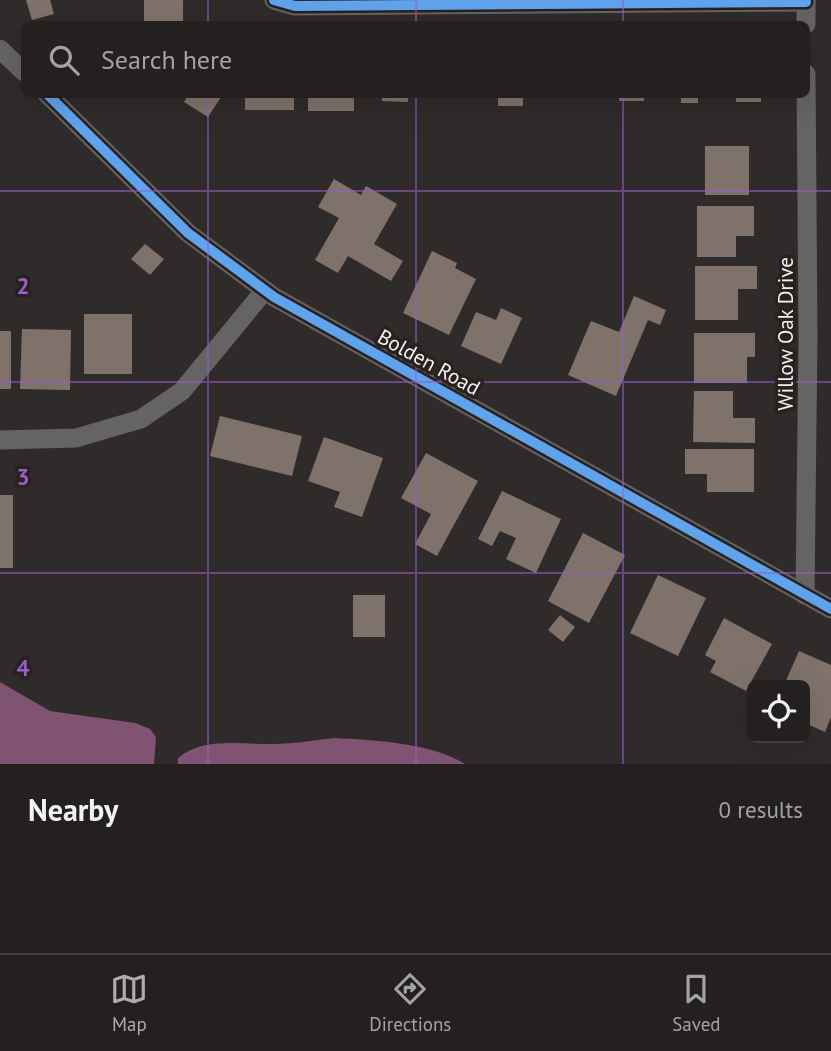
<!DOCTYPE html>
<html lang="en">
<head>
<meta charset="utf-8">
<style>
	body { margin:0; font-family:"PT Sans",sans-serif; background:#302d2d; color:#f1f3f6 }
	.controls { position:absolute; right:21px; bottom:21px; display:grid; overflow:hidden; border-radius:10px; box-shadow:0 7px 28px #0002 }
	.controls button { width:63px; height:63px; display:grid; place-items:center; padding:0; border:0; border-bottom:2px solid #413e3e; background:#242020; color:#f1f3f6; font:35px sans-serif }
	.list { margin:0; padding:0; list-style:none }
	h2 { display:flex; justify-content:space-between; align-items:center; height:91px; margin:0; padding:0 28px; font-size:30px }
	h2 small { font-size:23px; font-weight:400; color:#a3a3a5 }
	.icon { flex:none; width:38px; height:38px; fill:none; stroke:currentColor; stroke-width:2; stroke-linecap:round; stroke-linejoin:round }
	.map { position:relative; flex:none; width:831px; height:764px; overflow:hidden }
	.search { position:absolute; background:#242020; box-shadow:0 7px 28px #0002; left:21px; right:21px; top:21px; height:77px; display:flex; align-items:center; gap:18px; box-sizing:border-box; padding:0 24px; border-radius:10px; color:#a3a3a5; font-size:26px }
	.sheet { height:189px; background:#242020 }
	nav { display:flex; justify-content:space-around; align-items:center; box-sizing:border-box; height:98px; border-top:2px solid #413e3e; background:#242020; font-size:19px; color:#a3a3a5 }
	nav a { display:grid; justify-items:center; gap:4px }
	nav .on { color:#b0abaa }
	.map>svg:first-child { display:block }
	.water { fill:#7f5371 }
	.building { fill:#7f726b }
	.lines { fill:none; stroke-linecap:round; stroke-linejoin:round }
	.minor { stroke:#666364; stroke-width:19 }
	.cycleway-casing { stroke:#28211f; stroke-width:15 }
	.cycleway { stroke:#60a3ed; stroke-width:10 }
	.grid { fill:none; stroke:#9a5dcb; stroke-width:2; stroke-opacity:0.55 }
	.labels { text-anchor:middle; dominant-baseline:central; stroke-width:7; stroke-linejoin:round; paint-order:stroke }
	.street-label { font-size:21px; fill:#f5f0ef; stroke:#28211f }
	.grid-label { font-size:23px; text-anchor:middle; font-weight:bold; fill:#9a5dcb; stroke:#28211f; stroke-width:7; stroke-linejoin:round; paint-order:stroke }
</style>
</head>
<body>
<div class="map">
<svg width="831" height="764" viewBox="0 0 831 764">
	<rect width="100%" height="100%" fill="#302b2b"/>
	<!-- water -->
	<g class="water">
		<path d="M 0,682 L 50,711 L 135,723 L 150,729 L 156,737 L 154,764 L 0,764 Z"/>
		<path d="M 335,738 C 373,740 432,743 465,764 L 178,764 L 178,758 C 204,736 242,745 274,744 C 294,744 315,740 335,738 Z"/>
	</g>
	<!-- building -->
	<g class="building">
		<path d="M 26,0 L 50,0 L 54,14 L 32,20 Z"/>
		<rect x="144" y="0" width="39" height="24"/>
		<path d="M 189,94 L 223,94 L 208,117 L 184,102 Z"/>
		<rect x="245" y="94" width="49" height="16"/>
		<rect x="308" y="94" width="46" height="17"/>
		<path d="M 382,94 L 408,94 L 408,102 L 382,101 Z"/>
		<rect x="420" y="94" width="49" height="4"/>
		<rect x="498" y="94" width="25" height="12"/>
		<rect x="619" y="94" width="25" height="7"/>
		<rect x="681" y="94" width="17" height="9"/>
		<rect x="736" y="94" width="25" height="8"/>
		<rect x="705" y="146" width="44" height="49"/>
		<path d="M 334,179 L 361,195 L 366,186 L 397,204 L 374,244 L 403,261 L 391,281 L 348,256 L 338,273 L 315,260 L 339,218 L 318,207 Z"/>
		<path d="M 697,206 L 754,206 L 754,236 L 736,236 L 736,257 L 697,257 Z"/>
		<path d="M 145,244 L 164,259 L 150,275 L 131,259 Z"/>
		<path d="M 432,251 L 457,263 L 455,268 L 476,279 L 449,335 L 403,313 Z"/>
		<path d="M 695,266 L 757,266 L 757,289 L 738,289 L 738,320 L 695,320 Z"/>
		<path d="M 634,296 L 666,310 L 660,325 L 648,320 L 616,396 L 568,375 L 591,321 L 619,332 Z"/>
		<path d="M 501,308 L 522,318 L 501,364 L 461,346 L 476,312 L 496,320 Z"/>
		<rect x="84" y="314" width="48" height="60"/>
		<path d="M 22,329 L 71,330 L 70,390 L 20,389 Z"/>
		<rect x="0" y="331" width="11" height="58"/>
		<path d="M 694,333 L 755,333 L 755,357 L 747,357 L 747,383 L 694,383 Z"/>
		<path d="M 694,391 L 733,391 L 733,418 L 755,418 L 755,443 L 693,442 Z"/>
		<path d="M 220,416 L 302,436 L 292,476 L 210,456 Z"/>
		<path d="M 324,437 L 383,458 L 362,517 L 334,507 L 340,492 L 308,481 Z"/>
		<path d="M 685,449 L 754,449 L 754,492 L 707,492 L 707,474 L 685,474 Z"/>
		<path d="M 426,453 L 478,481 L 437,556 L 415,544 L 431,514 L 401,498 Z"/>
		<path d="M 502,491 L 561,519 L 536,573 L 506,559 L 516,538 L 500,531 L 492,546 L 478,539 Z"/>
		<rect x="0" y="495" width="13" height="73"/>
		<path d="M 583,533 L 625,555 L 589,623 L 548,601 Z"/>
		<path d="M 658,575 L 706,598 L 678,656 L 630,633 Z"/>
		<rect x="353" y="595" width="32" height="42"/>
		<path d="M 560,615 L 575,627 L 563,642 L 548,630 Z"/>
		<path d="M 724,618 L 772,644 L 746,691 L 710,672 L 716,661 L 705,655 Z"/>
		<path d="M 799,651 L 831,665 L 831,717 L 825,732 L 805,723 L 805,685 L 784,685 Z"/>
	</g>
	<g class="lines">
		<!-- minor -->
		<g class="minor">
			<path d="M 274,0 L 295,6 L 806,2"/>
			<path d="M 806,0 L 806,24"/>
			<path d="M 0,49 L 24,72"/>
			<path d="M 47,94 L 188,233 L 274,297 L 831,609"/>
			<path d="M 0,440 L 76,438 L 141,419 L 182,391 L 265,290"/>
			<path d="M 805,595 L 808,338 L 806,74"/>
		</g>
		<defs>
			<g id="cycleway">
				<path d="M 274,0 L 295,6 L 806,2"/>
				<path d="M 47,94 L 188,233 L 274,297 L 831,609"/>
			</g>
		</defs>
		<!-- cycleway casing -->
		<use href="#cycleway" class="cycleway-casing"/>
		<!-- cycleway -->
		<use href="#cycleway" class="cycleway"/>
	</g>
	<!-- grid -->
	<path class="grid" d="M 208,0 L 208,24M 416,0 L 416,24M 623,0 L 623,24M 208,94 L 208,764M 416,94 L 416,764M 623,94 L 623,764M 0,191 L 831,191M 0,382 L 831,382M 0,573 L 831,573"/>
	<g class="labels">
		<!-- street labels -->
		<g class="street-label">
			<text transform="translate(785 334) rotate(-90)">Willow Oak Drive</text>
			<text transform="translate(429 362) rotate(29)">Bolden Road</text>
		</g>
	</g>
	<g class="grid-label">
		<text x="23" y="294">2</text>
		<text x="23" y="485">3</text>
		<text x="23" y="676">4</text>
	</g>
</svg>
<div class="controls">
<button><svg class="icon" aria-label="locate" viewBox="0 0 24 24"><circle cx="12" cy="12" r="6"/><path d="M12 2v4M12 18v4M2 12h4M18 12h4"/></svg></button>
</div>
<div class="search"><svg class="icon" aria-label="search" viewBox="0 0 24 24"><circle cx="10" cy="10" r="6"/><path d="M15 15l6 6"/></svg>Search here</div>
</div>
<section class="sheet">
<h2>Nearby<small>0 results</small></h2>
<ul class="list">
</ul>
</section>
<nav>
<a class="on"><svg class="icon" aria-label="map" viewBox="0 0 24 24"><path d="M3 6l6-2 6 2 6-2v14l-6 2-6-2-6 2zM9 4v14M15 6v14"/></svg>Map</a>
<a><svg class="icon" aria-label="directions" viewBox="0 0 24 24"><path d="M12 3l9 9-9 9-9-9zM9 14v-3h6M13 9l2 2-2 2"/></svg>Directions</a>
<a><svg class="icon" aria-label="saved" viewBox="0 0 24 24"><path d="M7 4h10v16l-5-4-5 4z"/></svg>Saved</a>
</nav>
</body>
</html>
